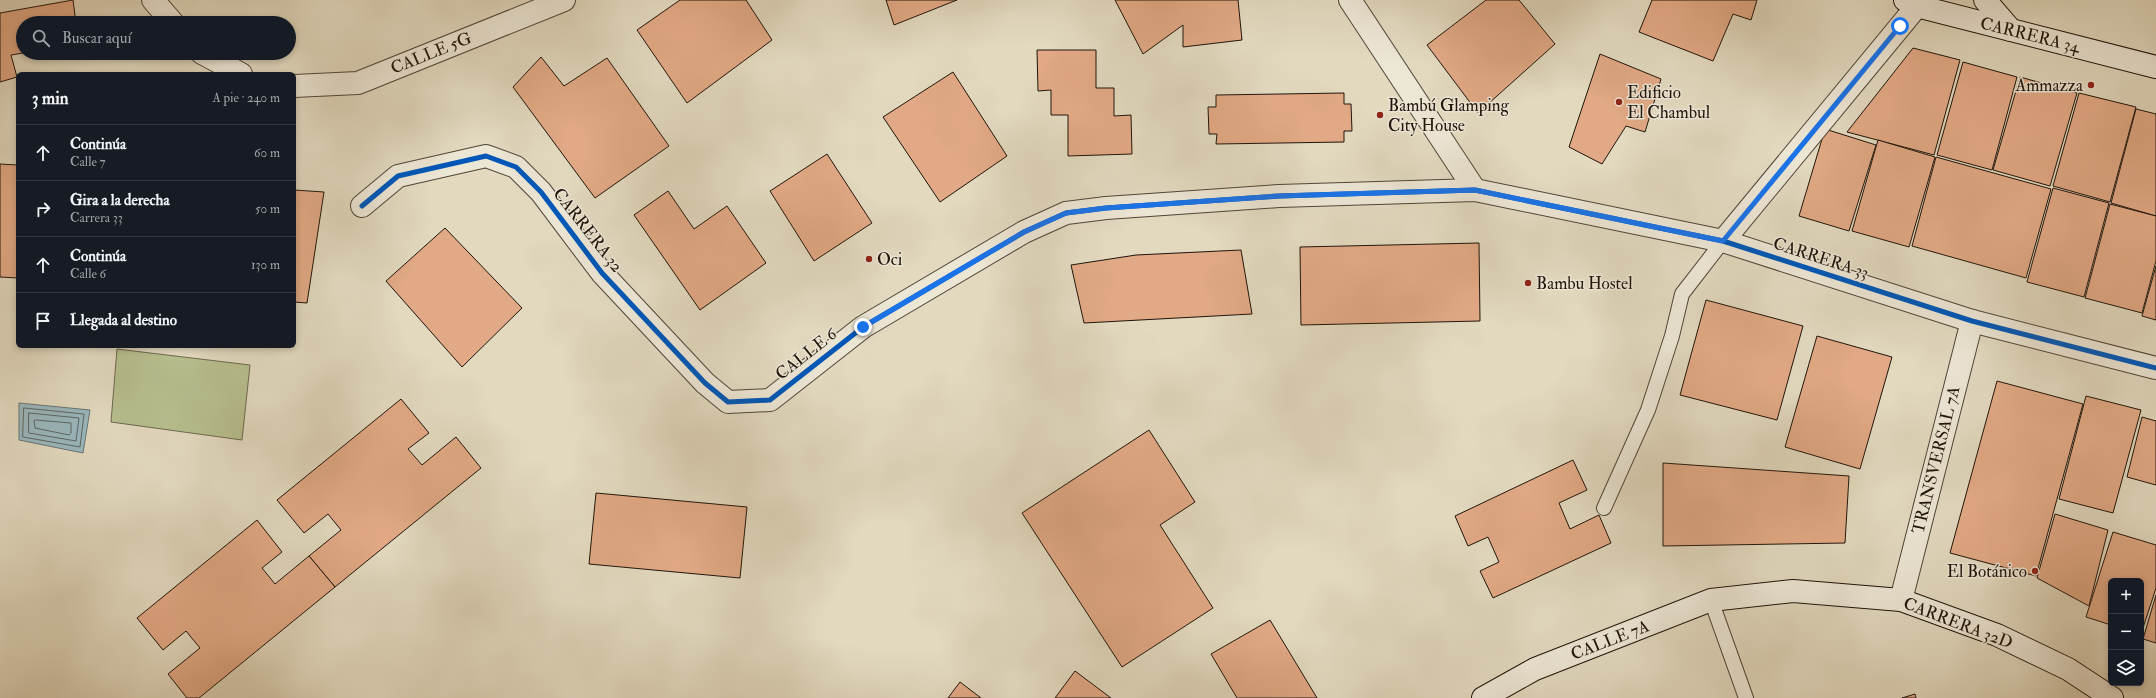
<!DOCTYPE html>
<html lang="es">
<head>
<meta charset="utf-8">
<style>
	body { margin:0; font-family:"IM FELL Double Pica",serif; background:#242831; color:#f1f3f6 }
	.controls { position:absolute; right:12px; bottom:12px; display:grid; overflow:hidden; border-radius:6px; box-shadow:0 2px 6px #0003 }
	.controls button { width:36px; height:36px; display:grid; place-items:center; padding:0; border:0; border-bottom:1px solid #363941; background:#171b24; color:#f1f3f6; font:20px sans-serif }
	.stop { position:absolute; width:12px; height:12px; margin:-9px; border:3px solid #1a73e8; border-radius:50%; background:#fff }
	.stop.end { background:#1a73e8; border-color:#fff; box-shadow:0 1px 4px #0008 }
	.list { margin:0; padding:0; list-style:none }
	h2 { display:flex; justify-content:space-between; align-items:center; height:52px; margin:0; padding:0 16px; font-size:17px }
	h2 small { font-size:13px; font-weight:400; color:#9ea1a6 }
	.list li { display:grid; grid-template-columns:26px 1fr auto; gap:12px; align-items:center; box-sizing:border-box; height:56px; padding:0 16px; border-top:1px solid #363941 }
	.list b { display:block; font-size:15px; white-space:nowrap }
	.list p { margin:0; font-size:13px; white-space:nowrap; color:#9ea1a6 }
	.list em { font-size:13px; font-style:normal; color:#9ea1a6 }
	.icon { flex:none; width:22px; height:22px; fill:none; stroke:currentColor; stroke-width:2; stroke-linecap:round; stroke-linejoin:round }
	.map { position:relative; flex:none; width:2156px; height:698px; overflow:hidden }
	.search { position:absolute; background:#171b24; box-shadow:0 2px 6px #0003; left:16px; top:16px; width:280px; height:44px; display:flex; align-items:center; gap:10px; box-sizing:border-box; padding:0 14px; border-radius:22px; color:#9ea1a6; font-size:15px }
	.panel { position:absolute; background:#171b24; box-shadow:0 2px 6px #0003; left:16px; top:72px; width:280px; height:276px; border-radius:6px }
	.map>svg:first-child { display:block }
	.green { fill:#b7be8f; stroke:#6c694d }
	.water { fill:#9ab7bd; stroke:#697676 }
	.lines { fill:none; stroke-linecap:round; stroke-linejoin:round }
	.shore { stroke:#5d6664; stroke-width:1 }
	.building { fill:#e1a985; stroke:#20140b }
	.lane-casing { stroke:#504538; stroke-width:16 }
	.street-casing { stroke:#504538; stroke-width:24 }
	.secondary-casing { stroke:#20140b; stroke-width:24 }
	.lane { stroke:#ece6d5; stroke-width:14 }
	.street { stroke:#ece6d5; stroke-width:22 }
	.secondary { stroke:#ece6d5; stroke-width:22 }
	.cycleway-casing { stroke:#ece6d5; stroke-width:8 }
	.cycleway { stroke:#0057b8; stroke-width:5 }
	.route { stroke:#1a73e8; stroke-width:5 }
	.poi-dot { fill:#8f2418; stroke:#ece6d5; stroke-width:1.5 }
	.labels { text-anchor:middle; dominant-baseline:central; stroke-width:3; stroke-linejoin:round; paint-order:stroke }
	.street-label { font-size:17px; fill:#20140b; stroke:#ece6d5 }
	.poi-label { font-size:17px; fill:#20140b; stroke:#ece6d5; text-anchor:start }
</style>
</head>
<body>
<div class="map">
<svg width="2156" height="698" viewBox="0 0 2156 698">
	<rect width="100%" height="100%" fill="#e2d9bf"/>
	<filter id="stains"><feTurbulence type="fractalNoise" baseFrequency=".005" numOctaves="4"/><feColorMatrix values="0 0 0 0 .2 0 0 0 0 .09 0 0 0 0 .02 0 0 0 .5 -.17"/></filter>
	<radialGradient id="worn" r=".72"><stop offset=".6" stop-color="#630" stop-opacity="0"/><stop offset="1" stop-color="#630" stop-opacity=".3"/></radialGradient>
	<!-- green -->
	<path class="green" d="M 117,349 L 250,365 L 242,440 L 111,422 Z"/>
	<!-- water -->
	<path class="water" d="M 19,403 L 90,410 L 83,453 L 19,440 Z"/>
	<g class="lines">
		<!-- shore -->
		<g class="shore">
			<path d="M 24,408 L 84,414 L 80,447 L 23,437 Z"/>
			<path d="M 29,413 L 79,418 L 76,441 L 29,433 Z"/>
			<path d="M 36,420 L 71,423 L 71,433 L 69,435 L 35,428 L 34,421 Z"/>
		</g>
	</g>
	<!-- building -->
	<g class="building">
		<path d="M 73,0 L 76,23 L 23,23 L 23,53 L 11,55 L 17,77 L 0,82 L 0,13 Z"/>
		<path d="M 680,0 L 746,0 L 772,40 L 687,103 L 637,30 Z"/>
		<path d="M 886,0 L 957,0 L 894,25 Z"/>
		<path d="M 1115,0 L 1238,0 L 1242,40 L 1183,47 L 1183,25 L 1143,54 Z"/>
		<path d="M 1486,0 L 1519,0 L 1555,44 L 1478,113 L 1427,45 Z"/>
		<path d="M 1652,0 L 1757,0 L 1751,20 L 1733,14 L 1713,61 L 1639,32 Z"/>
		<path d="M 1913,48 L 1960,60 L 1934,155 L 1847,132 Z"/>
		<path d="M 1037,50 L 1096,50 L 1096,88 L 1114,88 L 1114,116 L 1131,115 L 1132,154 L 1068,156 L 1068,115 L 1051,115 L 1051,90 L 1038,91 Z"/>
		<path d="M 1600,54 L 1661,79 L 1645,132 L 1626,126 L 1602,164 L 1569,147 Z"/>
		<path d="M 541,57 L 564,86 L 607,58 L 669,146 L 595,198 L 513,87 Z"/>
		<path d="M 1963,62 L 2017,77 L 1992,170 L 1937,155 Z"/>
		<path d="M 953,72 L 1007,156 L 940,202 L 883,117 Z"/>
		<path d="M 2020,77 L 2077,93 L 2050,186 L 1993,170 Z"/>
		<path d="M 1344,93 L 1344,104 L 1351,104 L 1352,131 L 1344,131 L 1344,142 L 1216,144 L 1217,134 L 1209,134 L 1208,107 L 1216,107 L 1216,95 Z"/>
		<path d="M 2079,93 L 2136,107 L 2110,202 L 2053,186 Z"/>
		<path d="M 2136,109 L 2156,114 L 2156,216 L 2111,203 Z"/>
		<path d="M 1825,129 L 1876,145 L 1849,231 L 1799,216 Z"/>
		<path d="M 1878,140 L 1935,157 L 1909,247 L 1852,231 Z"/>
		<path d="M 827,154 L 872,223 L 814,261 L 770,191 Z"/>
		<path d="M 1936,157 L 2051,189 L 2026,278 L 1912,246 Z"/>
		<path d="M 0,164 L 18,165 L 18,278 L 0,277 Z"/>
		<path d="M 2053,188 L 2109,203 L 2084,297 L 2027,282 Z"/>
		<path d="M 294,190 L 324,192 L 307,303 L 294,302 Z"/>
		<path d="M 668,191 L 694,229 L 727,206 L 766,263 L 700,310 L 634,215 Z"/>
		<path d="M 2110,204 L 2156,216 L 2156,261 L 2142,313 L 2085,298 Z"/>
		<path d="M 445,228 L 522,308 L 462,367 L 386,281 Z"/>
		<path d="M 1479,243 L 1480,321 L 1301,325 L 1300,247 Z"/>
		<path d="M 1241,250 L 1252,314 L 1084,323 L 1071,265 L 1136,255 Z"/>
		<path d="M 2156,266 L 2156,320 L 2142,316 Z"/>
		<path d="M 1706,300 L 1803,326 L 1777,420 L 1680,395 Z"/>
		<path d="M 1817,336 L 1892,357 L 1860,469 L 1785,447 Z"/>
		<path d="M 1997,381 L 2083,404 L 2036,576 L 1950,553 Z"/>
		<path d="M 2086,396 L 2141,410 L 2113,513 L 2059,499 Z"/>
		<path d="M 401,399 L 429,433 L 408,449 L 422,465 L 456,437 L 481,468 L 335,587 L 309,556 L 341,530 L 328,514 L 304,533 L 277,500 Z"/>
		<path d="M 2142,417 L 2156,421 L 2156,485 L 2127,477 Z"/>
		<path d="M 1149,430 L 1195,502 L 1160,525 L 1213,608 L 1122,667 L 1022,513 Z"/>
		<path d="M 1573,460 L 1587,490 L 1559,503 L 1570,529 L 1599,515 L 1611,543 L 1493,598 L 1480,571 L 1499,562 L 1488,537 L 1468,546 L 1455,516 Z"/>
		<path d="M 1663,463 L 1849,476 L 1845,543 L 1663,546 Z"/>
		<path d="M 596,493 L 747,507 L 740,578 L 589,564 Z"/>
		<path d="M 2055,514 L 2108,530 L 2089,606 L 2037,578 Z"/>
		<path d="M 257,520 L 282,552 L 262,568 L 275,584 L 309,556 L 335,587 L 199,698 L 187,698 L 168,674 L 200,648 L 186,631 L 163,650 L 137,618 Z"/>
		<path d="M 2113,532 L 2156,545 L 2156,588 L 2141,634 L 2141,581 L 2111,581 L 2111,625 L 2086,617 Z"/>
		<path d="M 2156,595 L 2156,643 L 2143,639 Z"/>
		<path d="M 1270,620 L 1317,698 L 1237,698 L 1211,654 Z"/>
		<path d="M 1075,671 L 1111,698 L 1055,698 Z"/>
		<path d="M 960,682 L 981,698 L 948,698 Z"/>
		<path d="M 1915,694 L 1916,698 L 1902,698 Z"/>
	</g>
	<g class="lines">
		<defs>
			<g id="lane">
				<path d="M 1604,508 L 1648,410 L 1672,336 L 1682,294 L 1723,241"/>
				<path d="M 1711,600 L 1746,698"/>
			</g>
			<g id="street">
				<path d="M 153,0 L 173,23"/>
				<path d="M 1350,0 L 1475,190"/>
				<path d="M 202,53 L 241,74"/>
				<path d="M 294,86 L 358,83 L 564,0"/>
				<path d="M 362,206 L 398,176 L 486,156 L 516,167 L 541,192 L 602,273 L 705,383 L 728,402 L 770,400 L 863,327 L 1024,232 L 1066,213 L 1106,208 L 1279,196 L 1475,190 L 1723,241 L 1972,321 L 2156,368"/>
				<path d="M 1723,241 L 1917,6"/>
				<path d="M 1901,600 L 1972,321"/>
			</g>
			<g id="secondary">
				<path d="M 1905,0 L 1917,6 L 2156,67"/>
				<path d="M 1985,0 L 2011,30"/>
				<path d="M 1483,698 L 1535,669 L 1711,600 L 1793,591 L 1901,600 L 1997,635 L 2068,669 L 2112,698"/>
			</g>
		</defs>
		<!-- lane casing -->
		<use href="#lane" class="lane-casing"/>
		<!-- street casing -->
		<use href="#street" class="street-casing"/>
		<!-- secondary casing -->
		<use href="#secondary" class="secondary-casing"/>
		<!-- lane -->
		<use href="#lane" class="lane"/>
		<!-- street -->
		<use href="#street" class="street"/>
		<!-- secondary -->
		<use href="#secondary" class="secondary"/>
		<defs>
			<path id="cycleway" d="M 362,206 L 398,176 L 486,156 L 516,167 L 541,192 L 602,273 L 705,383 L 728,402 L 770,400 L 863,327 L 1024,232 L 1066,213 L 1106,208 L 1279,196 L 1475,190 L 1723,241 L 1972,321 L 2156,368"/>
		</defs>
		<!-- cycleway casing -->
		<use href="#cycleway" class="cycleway-casing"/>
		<!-- cycleway -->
		<use href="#cycleway" class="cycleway"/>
	</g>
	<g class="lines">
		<!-- route -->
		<path class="route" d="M 863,327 L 1024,232 L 1066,213 L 1106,208 L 1279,196 L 1475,190 L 1723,241 L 1900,26"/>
	</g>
	<!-- markers -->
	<g class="poi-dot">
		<circle cx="2091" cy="85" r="4"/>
		<circle cx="1619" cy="102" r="4"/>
		<circle cx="1380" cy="115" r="4"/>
		<circle cx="869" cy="259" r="4"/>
		<circle cx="1528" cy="283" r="4"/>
		<circle cx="2035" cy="571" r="4"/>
	</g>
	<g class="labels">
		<!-- street labels -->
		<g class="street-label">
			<text transform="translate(2030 35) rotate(14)">CARRERA 34</text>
			<text transform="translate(431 53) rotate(-22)">CALLE 5G</text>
			<text transform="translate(588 230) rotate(52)">CARRERA 32</text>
			<text transform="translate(1821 258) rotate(18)">CARRERA 33</text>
			<text transform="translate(806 354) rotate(-38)">CALLE 6</text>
			<text transform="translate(1936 460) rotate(-76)">TRANSVERSAL 7A</text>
			<text transform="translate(1958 623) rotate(21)">CARRERA 32D</text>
			<text transform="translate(1610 640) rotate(-21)">CALLE 7A</text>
		</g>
		<!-- poi labels -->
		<g class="poi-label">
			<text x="2083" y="85" text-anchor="end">Ammazza</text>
			<text x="1627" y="92">Edificio<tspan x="1627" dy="20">El Chambul</tspan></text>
			<text x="1388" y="105">Bambú Glamping<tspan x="1388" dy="20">City House</tspan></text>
			<text x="877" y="259">Oci</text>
			<text x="1536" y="283">Bambu Hostel</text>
			<text x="2027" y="571" text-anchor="end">El Botánico</text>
		</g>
	</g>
	<rect width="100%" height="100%" filter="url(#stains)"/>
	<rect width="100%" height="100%" fill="url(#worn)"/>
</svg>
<div class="controls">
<button>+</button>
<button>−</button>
<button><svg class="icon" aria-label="layers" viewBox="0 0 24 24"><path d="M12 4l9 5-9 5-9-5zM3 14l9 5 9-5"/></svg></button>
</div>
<div class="stop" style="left:1900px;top:26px"></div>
<div class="stop end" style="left:863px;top:327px"></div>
<div class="search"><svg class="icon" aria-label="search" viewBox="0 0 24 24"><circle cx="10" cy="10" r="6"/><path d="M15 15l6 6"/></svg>Buscar aquí</div>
<section class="panel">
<h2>3 min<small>A pie · 240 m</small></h2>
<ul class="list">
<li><svg class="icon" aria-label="ahead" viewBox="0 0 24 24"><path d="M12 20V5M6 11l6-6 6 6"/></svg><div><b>Continúa</b><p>Calle 7</p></div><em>60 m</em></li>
<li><svg class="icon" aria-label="right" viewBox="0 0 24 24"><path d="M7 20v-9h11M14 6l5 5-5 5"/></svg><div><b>Gira a la derecha</b><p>Carrera 33</p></div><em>50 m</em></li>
<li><svg class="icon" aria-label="ahead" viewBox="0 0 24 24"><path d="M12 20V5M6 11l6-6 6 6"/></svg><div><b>Continúa</b><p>Calle 6</p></div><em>130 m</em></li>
<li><svg class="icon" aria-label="arrive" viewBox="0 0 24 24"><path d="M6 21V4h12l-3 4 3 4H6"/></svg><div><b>Llegada al destino</b></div></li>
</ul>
</section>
</div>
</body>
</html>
